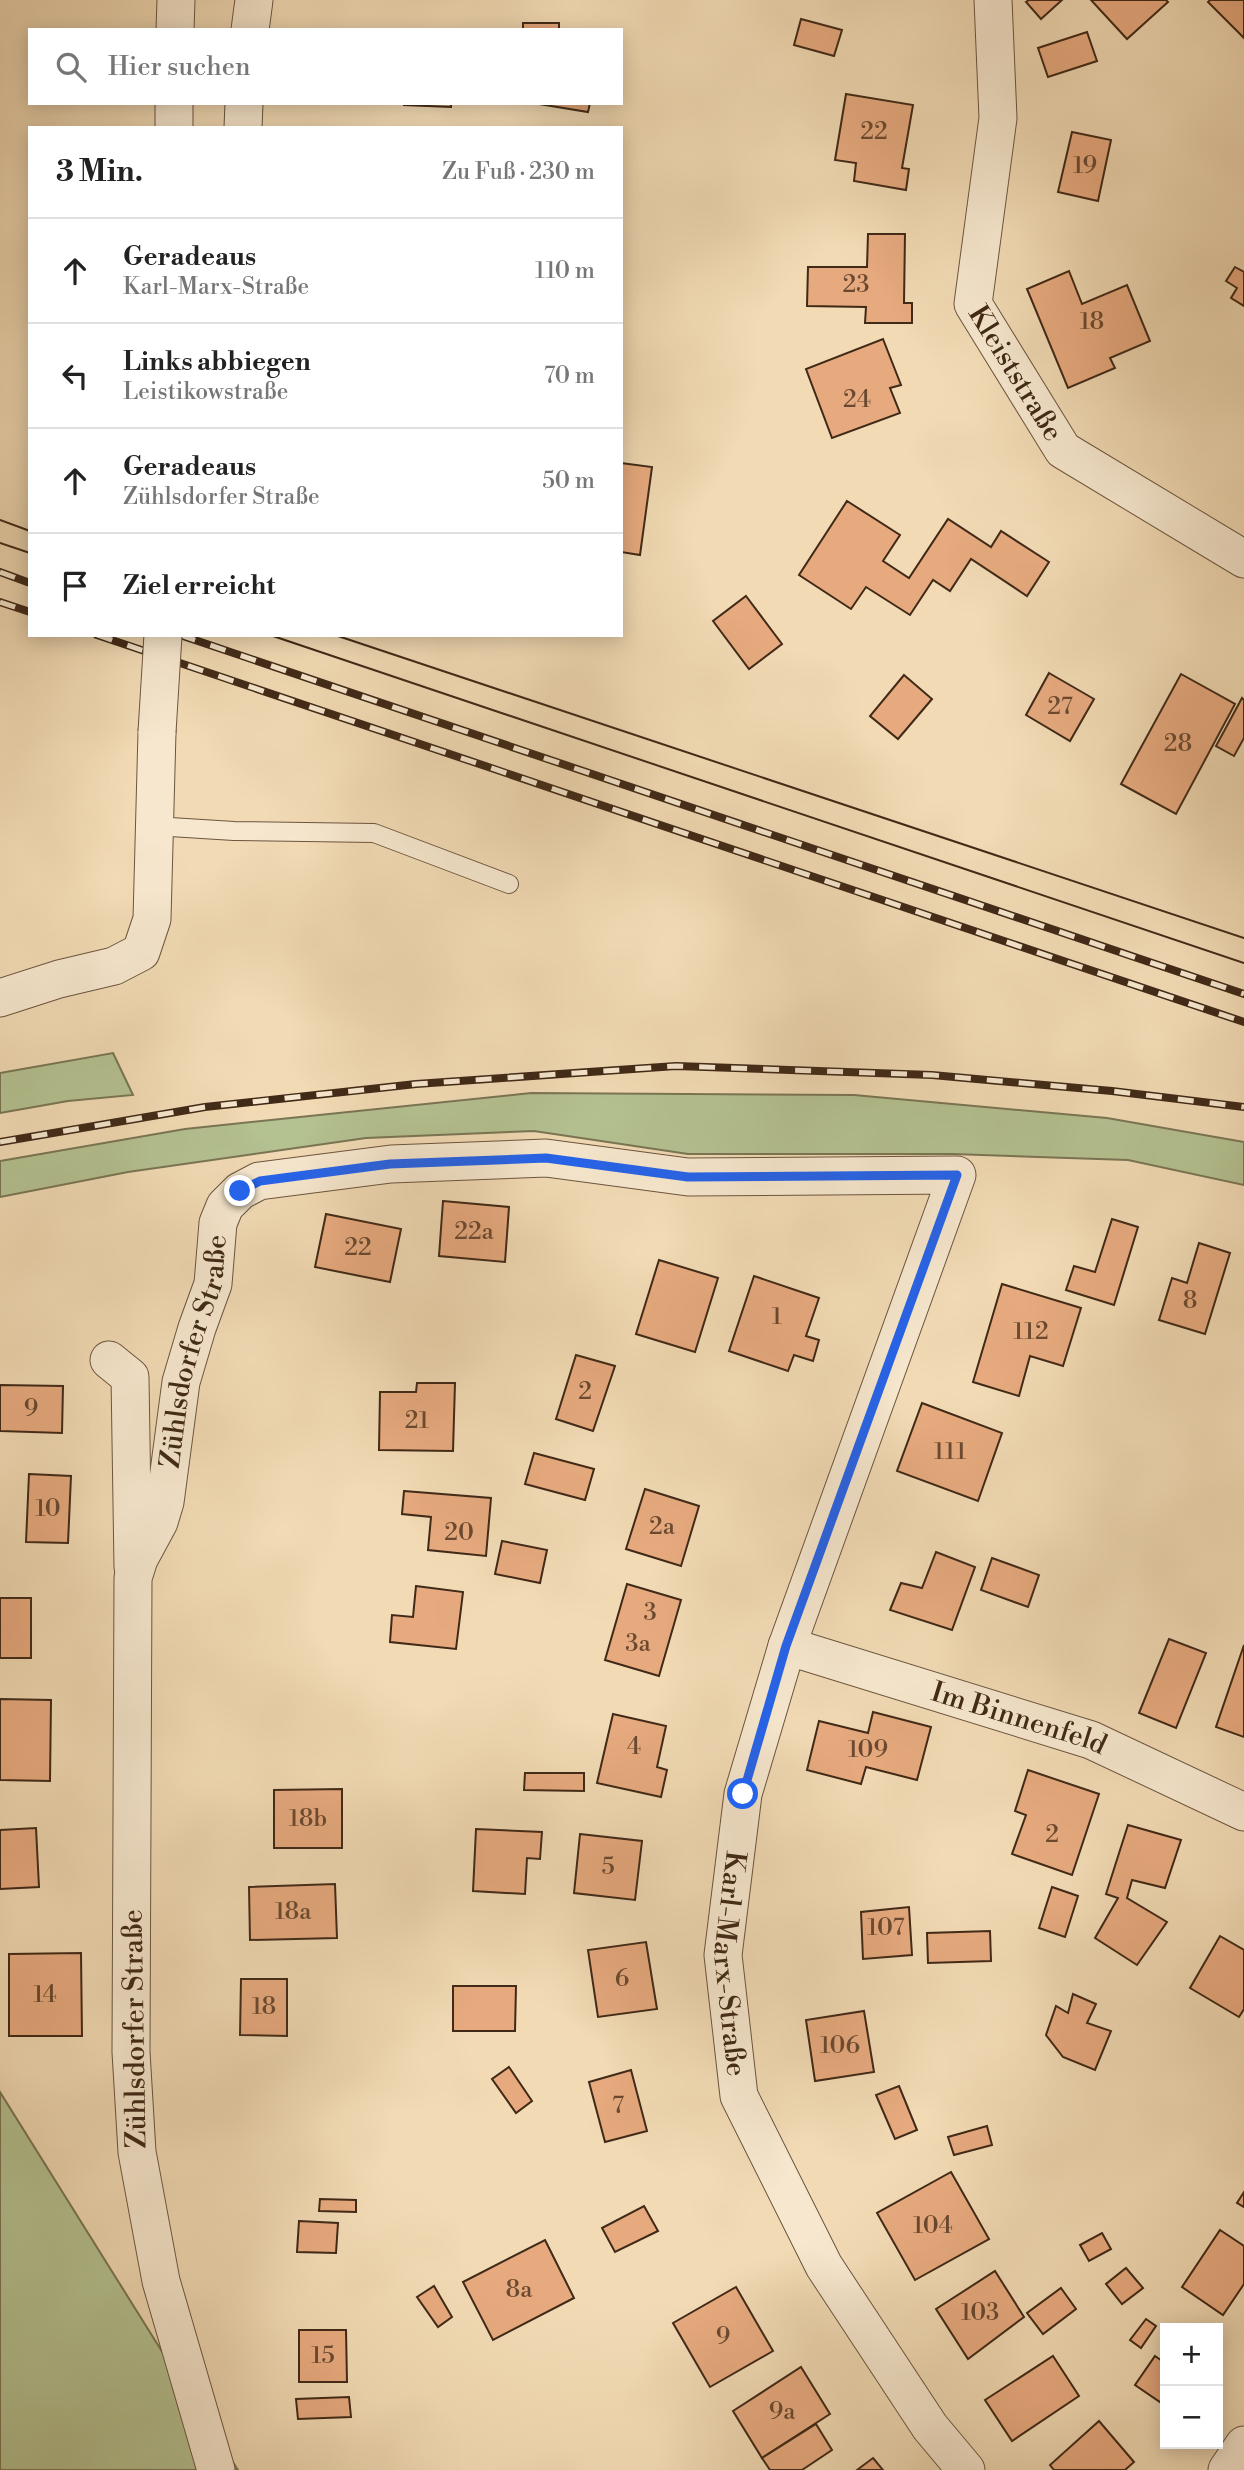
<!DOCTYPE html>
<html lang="de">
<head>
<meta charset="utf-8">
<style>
	body { margin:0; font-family:"Libre Bodoni",serif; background:#f6f6f6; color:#222 }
	.controls { position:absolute; right:21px; bottom:21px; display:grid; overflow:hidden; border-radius:0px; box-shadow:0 4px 18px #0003 }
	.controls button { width:63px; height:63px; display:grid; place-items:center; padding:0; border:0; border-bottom:2px solid #e0e0e0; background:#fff; color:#222; font:35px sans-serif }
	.stop { position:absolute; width:21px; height:21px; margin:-16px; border:5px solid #2563eb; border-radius:50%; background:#fff }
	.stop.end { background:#2563eb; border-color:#fff; box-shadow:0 2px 7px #0008 }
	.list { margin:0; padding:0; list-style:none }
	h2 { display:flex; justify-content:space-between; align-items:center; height:91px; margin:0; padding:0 28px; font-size:30px }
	h2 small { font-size:23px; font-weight:400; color:#767676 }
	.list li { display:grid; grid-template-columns:46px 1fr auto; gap:21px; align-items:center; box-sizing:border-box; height:105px; padding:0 28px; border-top:2px solid #e0e0e0 }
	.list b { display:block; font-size:26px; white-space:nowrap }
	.list p { margin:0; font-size:23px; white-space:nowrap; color:#767676 }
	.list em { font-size:23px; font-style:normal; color:#767676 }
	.icon { flex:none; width:38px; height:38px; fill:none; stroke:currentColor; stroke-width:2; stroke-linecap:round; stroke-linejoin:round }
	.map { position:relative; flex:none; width:1244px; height:2470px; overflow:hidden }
	.search { position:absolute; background:#fff; box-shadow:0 4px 18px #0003; left:28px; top:28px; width:595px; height:77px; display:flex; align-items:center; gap:18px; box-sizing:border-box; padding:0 24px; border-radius:0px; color:#767676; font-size:26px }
	.panel { position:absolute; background:#fff; box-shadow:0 4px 18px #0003; left:28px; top:126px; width:595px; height:511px; border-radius:0px }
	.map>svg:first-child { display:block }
	.green { fill:#b4c191; stroke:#7a7554; stroke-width:2 }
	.building { fill:#e7aa7f; stroke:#402917; stroke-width:2 }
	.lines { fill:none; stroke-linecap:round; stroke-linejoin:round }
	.service-casing { stroke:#6c553e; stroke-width:20 }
	.minor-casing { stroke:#6c553e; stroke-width:39 }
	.service { stroke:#f6e7ce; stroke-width:18 }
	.minor { stroke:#f6e7ce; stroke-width:37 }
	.tram { stroke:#402917; stroke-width:2 }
	.rail-casing { stroke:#402917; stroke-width:8 }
	.rail { stroke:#f6e7ce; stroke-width:5; stroke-dasharray:16; stroke-linecap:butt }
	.minor-bridge-casing { stroke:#6c553e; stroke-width:39; stroke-linecap:butt }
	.minor-bridge { stroke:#f6e7ce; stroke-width:37 }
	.route { stroke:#2563eb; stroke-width:9 }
	.labels { text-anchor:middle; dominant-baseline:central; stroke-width:7; stroke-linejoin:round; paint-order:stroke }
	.number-label { font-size:24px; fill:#6a4931 }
	.street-label { font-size:28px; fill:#402917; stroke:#f6e7ce }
</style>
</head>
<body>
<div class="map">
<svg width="1244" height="2470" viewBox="0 0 1244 2470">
	<rect width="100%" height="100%" fill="#f1dab4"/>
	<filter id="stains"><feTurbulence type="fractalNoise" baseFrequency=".00286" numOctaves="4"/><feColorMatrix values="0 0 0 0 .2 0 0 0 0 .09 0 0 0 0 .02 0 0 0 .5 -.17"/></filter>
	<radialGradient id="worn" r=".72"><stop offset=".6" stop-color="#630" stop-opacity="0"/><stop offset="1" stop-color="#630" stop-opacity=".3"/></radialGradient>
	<!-- green -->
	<g class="green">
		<path d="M 113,1053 L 133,1095 L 68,1101 L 0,1113 L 0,1073 Z"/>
		<path d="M 531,1093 L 854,1095 L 1107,1118 L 1244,1142 L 1244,1185 L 1128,1160 L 953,1154 L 688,1154 L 534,1131 L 366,1138 L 128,1172 L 0,1197 L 0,1161 L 185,1129 Z"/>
		<path d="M 0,2092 L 186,2390 L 238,2470 L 0,2470 Z"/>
	</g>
	<!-- building -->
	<g class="building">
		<path d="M 1029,0 L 1062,0 L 1041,19 L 1026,2 Z"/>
		<path d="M 1091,0 L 1166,0 L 1168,2 L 1127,39 Z"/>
		<path d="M 1210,0 L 1244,0 L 1244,38 L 1208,2 Z"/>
		<path d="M 801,19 L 842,30 L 834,56 L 794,45 Z"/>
		<rect x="523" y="23" width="36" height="7"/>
		<path d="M 1087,32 L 1097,61 L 1048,77 L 1038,48 Z"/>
		<path d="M 846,94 L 913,105 L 902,168 L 909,169 L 906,190 L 854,181 L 856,163 L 835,160 Z"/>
		<path d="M 404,103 L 451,103 L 451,107 L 404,105 Z"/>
		<path d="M 533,103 L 590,103 L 588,112 Z"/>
		<path d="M 1072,132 L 1111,140 L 1098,201 L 1058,192 Z"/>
		<path d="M 868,234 L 905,234 L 904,303 L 912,303 L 912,323 L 865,323 L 866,307 L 807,306 L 808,267 L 867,267 Z"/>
		<path d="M 1235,267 L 1244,272 L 1244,306 L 1231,298 L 1237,288 L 1226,281 Z"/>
		<path d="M 1069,271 L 1082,304 L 1127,285 L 1150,341 L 1110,358 L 1115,368 L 1068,388 L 1027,289 Z"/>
		<path d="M 883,339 L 901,385 L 890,388 L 900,413 L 832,438 L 806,369 Z"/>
		<path d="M 621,463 L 652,467 L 640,555 L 621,552 Z"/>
		<path d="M 847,501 L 900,535 L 883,561 L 909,578 L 948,519 L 991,547 L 1001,531 L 1049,562 L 1027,596 L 971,559 L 950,591 L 933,580 L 910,615 L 866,587 L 851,609 L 799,575 Z"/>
		<path d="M 746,596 L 782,644 L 749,669 L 713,621 Z"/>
		<path d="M 1049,673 L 1094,699 L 1070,741 L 1026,715 Z"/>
		<path d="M 1181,674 L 1235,704 L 1176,814 L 1121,784 Z"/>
		<path d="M 904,675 L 932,699 L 898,739 L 870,716 Z"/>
		<path d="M 1242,698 L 1244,700 L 1244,738 L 1234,756 L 1216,746 Z"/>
		<path d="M 443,1201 L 509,1207 L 505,1262 L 439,1256 Z"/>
		<path d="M 326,1214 L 401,1229 L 390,1282 L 315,1267 Z"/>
		<path d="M 1112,1219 L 1138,1227 L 1114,1305 L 1066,1290 L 1074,1266 L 1095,1272 Z"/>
		<path d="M 1199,1243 L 1230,1253 L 1205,1334 L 1159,1320 L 1172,1278 L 1187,1283 Z"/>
		<path d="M 659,1260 L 718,1278 L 695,1352 L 636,1334 Z"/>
		<path d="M 754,1276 L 819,1298 L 806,1336 L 819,1340 L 813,1361 L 794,1355 L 788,1371 L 729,1351 Z"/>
		<path d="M 1002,1284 L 1081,1308 L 1063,1366 L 1030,1356 L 1019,1396 L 973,1382 Z"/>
		<path d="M 576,1355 L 615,1366 L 593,1431 L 556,1419 Z"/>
		<path d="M 417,1383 L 455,1383 L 453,1451 L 379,1450 L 380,1392 L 416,1392 Z"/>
		<path d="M 0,1385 L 63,1386 L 62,1433 L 0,1431 Z"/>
		<path d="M 922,1403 L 1002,1433 L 978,1501 L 897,1471 Z"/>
		<path d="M 534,1453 L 594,1469 L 585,1500 L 525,1484 Z"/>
		<path d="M 29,1474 L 71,1476 L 68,1543 L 26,1542 Z"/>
		<path d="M 645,1489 L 699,1506 L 681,1566 L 626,1549 Z"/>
		<path d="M 404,1491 L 491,1498 L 486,1556 L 428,1550 L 431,1517 L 402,1514 Z"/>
		<path d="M 502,1541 L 547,1550 L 540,1583 L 495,1574 Z"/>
		<path d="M 936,1552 L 975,1567 L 952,1630 L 890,1610 L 901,1583 L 922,1588 Z"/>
		<path d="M 992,1558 L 1039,1575 L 1028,1607 L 981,1590 Z"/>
		<path d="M 627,1584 L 681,1600 L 659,1676 L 605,1660 Z"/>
		<path d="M 416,1586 L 463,1592 L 456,1649 L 390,1642 L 392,1615 L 413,1617 Z"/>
		<rect x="0" y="1598" width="31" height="60"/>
		<path d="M 1169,1639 L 1206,1653 L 1176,1728 L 1139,1713 Z"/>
		<path d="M 1244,1645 L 1244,1737 L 1216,1727 Z"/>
		<path d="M 0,1699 L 51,1700 L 50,1781 L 0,1780 Z"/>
		<path d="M 873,1712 L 931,1727 L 917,1780 L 866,1767 L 861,1784 L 807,1770 L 819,1721 L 868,1733 Z"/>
		<path d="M 613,1714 L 666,1726 L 657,1767 L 667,1770 L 661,1797 L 597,1783 Z"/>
		<path d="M 1028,1770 L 1099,1794 L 1072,1875 L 1012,1854 L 1026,1815 L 1015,1811 Z"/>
		<path d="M 525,1773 L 584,1773 L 584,1791 L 524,1790 Z"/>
		<path d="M 342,1789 L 342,1848 L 274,1848 L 274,1790 Z"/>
		<path d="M 1128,1825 L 1181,1840 L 1165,1888 L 1132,1880 L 1127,1898 L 1167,1922 L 1137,1965 L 1095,1938 L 1118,1898 L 1106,1894 Z"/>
		<path d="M 36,1828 L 39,1887 L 0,1889 L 0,1830 Z"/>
		<path d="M 476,1829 L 542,1832 L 540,1859 L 527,1858 L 525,1894 L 473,1891 Z"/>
		<path d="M 580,1834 L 642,1841 L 635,1900 L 574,1893 Z"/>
		<path d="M 335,1884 L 337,1938 L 250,1940 L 249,1887 Z"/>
		<path d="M 1052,1887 L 1078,1896 L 1065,1937 L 1039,1928 Z"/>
		<path d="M 909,1907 L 912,1955 L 863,1959 L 861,1912 Z"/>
		<path d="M 990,1931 L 991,1961 L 928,1963 L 927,1933 Z"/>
		<path d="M 1220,1936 L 1244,1950 L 1244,2009 L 1239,2017 L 1190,1988 Z"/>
		<path d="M 646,1942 L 657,2009 L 598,2017 L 588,1950 Z"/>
		<path d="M 81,1953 L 82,2036 L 9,2036 L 9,1954 Z"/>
		<path d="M 241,1979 L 287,1979 L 287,2036 L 240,2035 Z"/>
		<path d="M 453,1986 L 516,1986 L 515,2031 L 453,2031 Z"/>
		<path d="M 1073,1994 L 1096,2004 L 1087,2023 L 1111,2031 L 1095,2070 L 1063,2057 L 1046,2035 L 1056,2006 L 1068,2013 Z"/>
		<path d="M 864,2011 L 874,2072 L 815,2081 L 806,2020 Z"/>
		<path d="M 509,2067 L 532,2101 L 516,2113 L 492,2079 Z"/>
		<path d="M 631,2070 L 647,2131 L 605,2142 L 589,2082 Z"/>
		<path d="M 899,2086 L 917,2130 L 895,2139 L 876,2095 Z"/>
		<path d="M 987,2126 L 992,2145 L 954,2155 L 948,2137 Z"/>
		<path d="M 951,2172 L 989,2239 L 915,2280 L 877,2213 Z"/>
		<path d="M 1244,2192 L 1244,2207 L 1237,2203 Z"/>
		<path d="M 320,2199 L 356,2200 L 356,2212 L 319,2211 Z"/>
		<path d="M 644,2206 L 658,2231 L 615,2252 L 602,2228 Z"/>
		<path d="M 299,2221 L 338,2223 L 336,2253 L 297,2252 Z"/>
		<path d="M 1220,2230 L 1244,2246 L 1244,2284 L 1223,2315 L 1182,2287 Z"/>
		<path d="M 1102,2233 L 1111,2249 L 1089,2261 L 1080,2245 Z"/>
		<path d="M 545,2240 L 574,2298 L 493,2340 L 463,2282 Z"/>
		<path d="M 1126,2268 L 1143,2288 L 1122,2304 L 1106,2284 Z"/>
		<path d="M 995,2271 L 1024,2317 L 968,2359 L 936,2309 Z"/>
		<path d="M 434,2286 L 452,2317 L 438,2327 L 417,2297 Z"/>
		<path d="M 736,2287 L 773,2351 L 710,2387 L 673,2323 Z"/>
		<path d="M 1061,2288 L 1076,2309 L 1043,2334 L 1027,2313 Z"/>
		<path d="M 1146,2319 L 1156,2326 L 1141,2348 L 1130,2340 Z"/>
		<path d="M 299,2330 L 346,2330 L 347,2382 L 299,2382 Z"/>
		<path d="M 1053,2356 L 1079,2396 L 1012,2441 L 985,2400 Z"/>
		<path d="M 1155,2356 L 1165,2363 L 1165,2395 L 1160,2402 L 1135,2385 Z"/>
		<path d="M 801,2367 L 830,2414 L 762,2458 L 733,2411 Z"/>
		<path d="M 349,2397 L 351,2417 L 298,2419 L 296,2399 Z"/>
		<path d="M 1099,2421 L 1134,2462 L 1125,2470 L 1054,2470 L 1050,2465 Z"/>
		<path d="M 816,2424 L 832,2450 L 802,2470 L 770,2470 L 762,2458 Z"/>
		<path d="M 873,2458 L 883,2470 L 857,2470 Z"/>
	</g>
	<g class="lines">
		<defs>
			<path id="service" d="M 154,826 L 234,831 L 374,833 L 509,884"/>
			<g id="minor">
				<path id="s1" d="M 993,0 L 998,118 L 973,304 L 1063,450 L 1244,559"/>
				<path d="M 175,30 L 176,0"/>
				<path d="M 250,30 L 254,0"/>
				<path d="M 174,128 L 174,103"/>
				<path d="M 243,128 L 244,103"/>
				<path d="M 0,998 L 59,979 L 114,966 L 141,952 L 152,919 L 157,732"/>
				<path d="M 109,1360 L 130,1377 L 133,1567"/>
				<path id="s2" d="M 787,1646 L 1091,1740 L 1244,1812"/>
				<path id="s3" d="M 216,2470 L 161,2281 L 137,2152 L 131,2052 L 133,1578 L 139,1559 L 159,1522 L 165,1502 L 181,1382 L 197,1328 L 213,1284 L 218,1223 L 225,1206 L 240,1191 L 259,1181 L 391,1164 L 546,1158 L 688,1177 L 957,1175 L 787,1646 L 743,1794 L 723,1955 L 739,2096 L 824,2266 L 930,2427 L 966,2470"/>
				<path d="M 1227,2470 L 1244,2445"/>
			</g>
		</defs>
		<!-- service casing -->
		<use href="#service" class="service-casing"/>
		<!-- minor casing -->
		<use href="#minor" class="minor-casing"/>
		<!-- service -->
		<use href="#service" class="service"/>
		<!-- minor -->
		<use href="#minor" class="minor"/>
		<!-- tram -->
		<g class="tram">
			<path d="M 0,520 L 30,531"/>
			<path d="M 0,543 L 30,553"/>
			<path d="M 270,635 L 1244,963"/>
			<path d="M 335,635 L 1244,938"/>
		</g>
		<defs>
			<g id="rail">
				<path d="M 0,572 L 30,583"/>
				<path d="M 0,602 L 30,612"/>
				<path d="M 97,635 L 1244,1022"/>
				<path d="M 180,635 L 1244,994"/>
				<path d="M 0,1142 L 205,1107 L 416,1084 L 676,1066 L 932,1075 L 1112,1091 L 1244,1107"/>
			</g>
		</defs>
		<!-- rail casing -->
		<use href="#rail" class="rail-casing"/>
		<!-- rail -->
		<use href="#rail" class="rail"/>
		<defs>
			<path id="minor-bridge" d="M 157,732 L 163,635"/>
		</defs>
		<!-- minor-bridge casing -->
		<use href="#minor-bridge" class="minor-bridge-casing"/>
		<!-- minor-bridge -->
		<use href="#minor-bridge" class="minor-bridge"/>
	</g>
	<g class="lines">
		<!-- route -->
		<path class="route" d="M 240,1191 L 260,1181 L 390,1164 L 546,1158 L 688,1177 L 957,1175 L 786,1646 L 743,1794"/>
	</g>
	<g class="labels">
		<!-- number labels -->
		<g class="number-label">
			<text x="874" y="132">22</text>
			<text x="1085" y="166">19</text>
			<text x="856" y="285">23</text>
			<text x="1092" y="322">18</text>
			<text x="857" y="400">24</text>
			<text x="1060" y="707">27</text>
			<text x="1178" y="744">28</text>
			<text x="474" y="1232">22a</text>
			<text x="358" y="1248">22</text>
			<text x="1190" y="1301">8</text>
			<text x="777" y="1317">1</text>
			<text x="1031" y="1332">112</text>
			<text x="585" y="1392">2</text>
			<text x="31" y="1409">9</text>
			<text x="417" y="1421">21</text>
			<text x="950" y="1452">111</text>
			<text x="48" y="1509">10</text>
			<text x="662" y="1527">2a</text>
			<text x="459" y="1533">20</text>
			<text x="650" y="1613">3</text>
			<text x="638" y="1644">3a</text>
			<text x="634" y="1747">4</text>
			<text x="868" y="1750">109</text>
			<text x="308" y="1819">18b</text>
			<text x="1052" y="1835">2</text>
			<text x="608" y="1867">5</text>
			<text x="293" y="1912">18a</text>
			<text x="886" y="1928">107</text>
			<text x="622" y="1979">6</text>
			<text x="45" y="1995">14</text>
			<text x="264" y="2007">18</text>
			<text x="840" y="2046">106</text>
			<text x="618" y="2106">7</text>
			<text x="933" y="2226">104</text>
			<text x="519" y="2290">8a</text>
			<text x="980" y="2313">103</text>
			<text x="723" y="2337">9</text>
			<text x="323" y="2356">15</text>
			<text x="782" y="2412">9a</text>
		</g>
		<!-- street labels -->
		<g class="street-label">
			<text stroke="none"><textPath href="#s1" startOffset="387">Kleiststraße</textPath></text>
			<text stroke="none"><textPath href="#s3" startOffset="1139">Zühlsdorfer Straße</textPath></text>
			<text stroke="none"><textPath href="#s2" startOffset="243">Im Binnenfeld</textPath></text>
			<text stroke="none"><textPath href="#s3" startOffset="2858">Karl-Marx-Straße</textPath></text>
			<text transform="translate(135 2029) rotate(-91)">Zühlsdorfer Straße</text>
		</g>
	</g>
	<rect width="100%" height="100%" filter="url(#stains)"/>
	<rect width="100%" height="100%" fill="url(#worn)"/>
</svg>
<div class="controls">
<button>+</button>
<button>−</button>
</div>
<div class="stop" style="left:743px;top:1794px"></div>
<div class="stop end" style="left:240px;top:1191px"></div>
<div class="search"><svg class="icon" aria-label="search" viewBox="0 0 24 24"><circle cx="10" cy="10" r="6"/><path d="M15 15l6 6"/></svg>Hier suchen</div>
<section class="panel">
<h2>3 Min.<small>Zu Fuß · 230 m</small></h2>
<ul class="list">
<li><svg class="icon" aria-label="ahead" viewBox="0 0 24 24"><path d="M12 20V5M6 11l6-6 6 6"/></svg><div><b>Geradeaus</b><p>Karl-Marx-Straße</p></div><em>110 m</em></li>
<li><svg class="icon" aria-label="left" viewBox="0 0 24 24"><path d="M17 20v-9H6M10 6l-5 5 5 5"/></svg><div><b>Links abbiegen</b><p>Leistikowstraße</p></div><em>70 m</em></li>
<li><svg class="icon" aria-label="ahead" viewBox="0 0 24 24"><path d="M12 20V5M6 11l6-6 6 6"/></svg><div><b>Geradeaus</b><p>Zühlsdorfer Straße</p></div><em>50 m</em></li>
<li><svg class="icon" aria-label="arrive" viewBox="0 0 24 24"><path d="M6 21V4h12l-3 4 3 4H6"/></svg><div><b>Ziel erreicht</b></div></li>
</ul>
</section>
</div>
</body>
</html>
